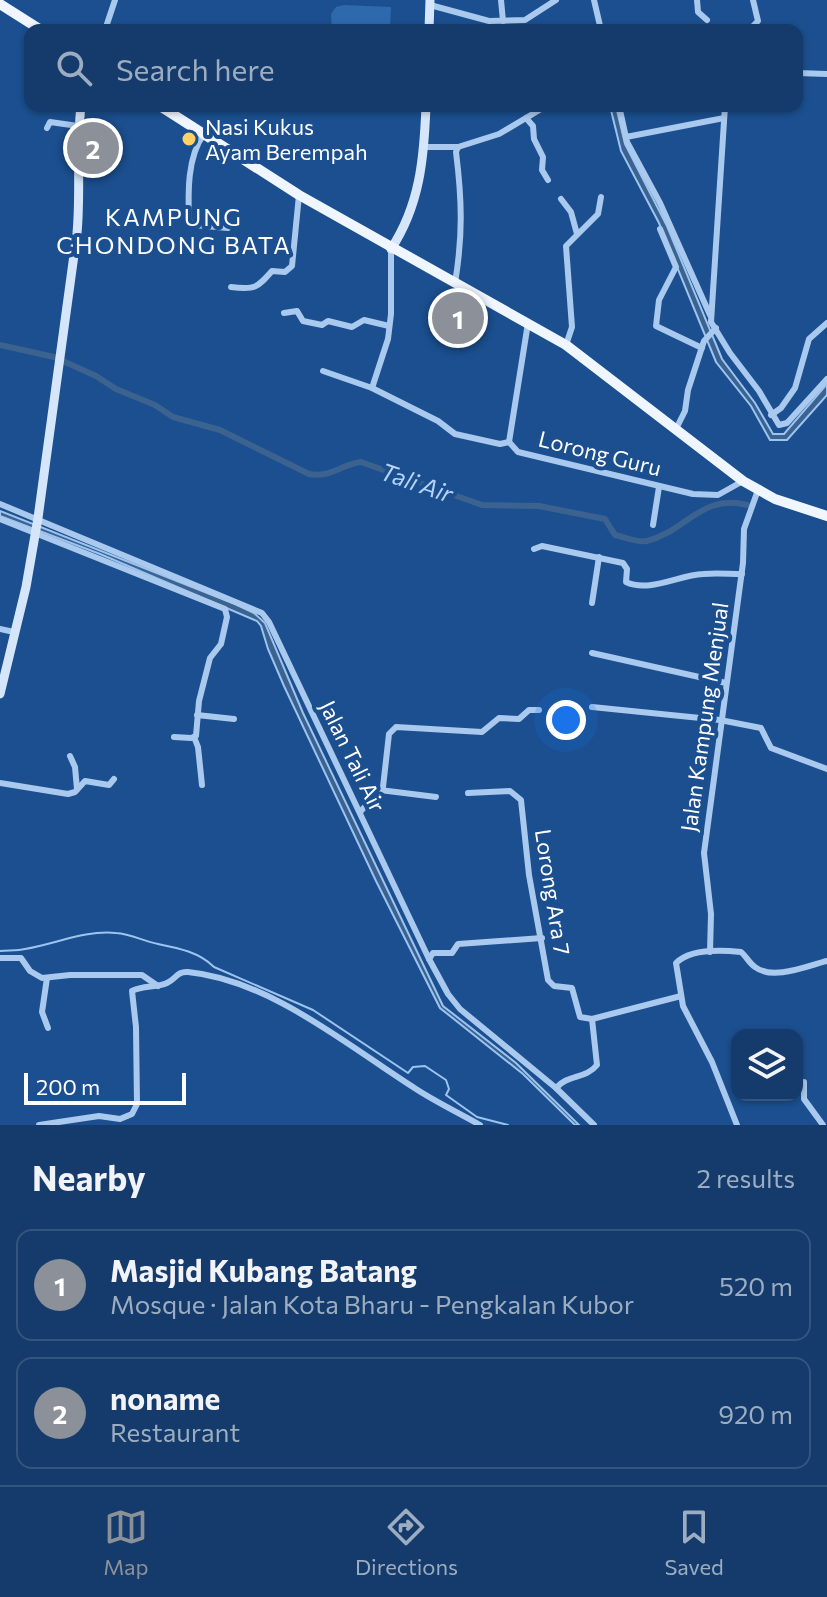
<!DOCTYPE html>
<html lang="en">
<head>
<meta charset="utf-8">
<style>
	body { margin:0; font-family:Commissioner,sans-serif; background:#1d4271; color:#f1f3f6 }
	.controls { position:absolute; right:24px; bottom:24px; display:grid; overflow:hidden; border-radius:16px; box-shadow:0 2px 6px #0004 }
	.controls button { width:72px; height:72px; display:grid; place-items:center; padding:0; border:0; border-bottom:2px solid #33557e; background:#143b6b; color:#f1f3f6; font:40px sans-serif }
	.scale { position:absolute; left:24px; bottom:20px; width:162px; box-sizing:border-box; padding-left:8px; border:4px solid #fff; border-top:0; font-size:22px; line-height:28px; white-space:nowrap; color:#fff; -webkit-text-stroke:6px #1b4f8f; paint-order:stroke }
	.you { position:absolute; left:566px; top:720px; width:28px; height:28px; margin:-20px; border:6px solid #fff; border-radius:50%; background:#1a73e8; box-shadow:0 0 0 12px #1a73e833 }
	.badge { display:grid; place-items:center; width:52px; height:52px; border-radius:50%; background:#8c9099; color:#fff; font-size:26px; font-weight:700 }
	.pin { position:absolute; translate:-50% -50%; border:4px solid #fff; box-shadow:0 2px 8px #0006 }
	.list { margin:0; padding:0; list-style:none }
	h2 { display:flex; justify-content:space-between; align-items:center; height:104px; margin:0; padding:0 32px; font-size:34px }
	h2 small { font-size:26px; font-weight:400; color:#9dadc1 }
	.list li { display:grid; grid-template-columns:52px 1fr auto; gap:24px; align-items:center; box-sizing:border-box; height:112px; margin:0 16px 16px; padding:0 16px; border:2px solid #33557e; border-radius:16px }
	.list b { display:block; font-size:30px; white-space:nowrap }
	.list p { margin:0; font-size:26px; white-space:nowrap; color:#9dadc1 }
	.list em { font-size:26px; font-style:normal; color:#9dadc1 }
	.icon { flex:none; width:44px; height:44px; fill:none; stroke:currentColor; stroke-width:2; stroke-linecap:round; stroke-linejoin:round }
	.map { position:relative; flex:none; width:827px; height:1125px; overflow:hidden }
	.search { position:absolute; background:#143b6b; box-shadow:0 2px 6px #0004; left:24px; right:24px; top:24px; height:88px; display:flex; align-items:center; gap:20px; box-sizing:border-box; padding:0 28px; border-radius:16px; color:#9dadc1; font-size:30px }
	.sheet { height:360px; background:#143b6b }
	nav { display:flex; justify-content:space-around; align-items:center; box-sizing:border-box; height:112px; border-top:2px solid #33557e; background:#143b6b; font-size:22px; color:#9dadc1 }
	nav a { display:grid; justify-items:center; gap:4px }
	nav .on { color:#8c9099 }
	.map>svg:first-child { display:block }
	.green { fill:#2e69ad }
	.water { fill:#3c6290; stroke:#9cc4f0; stroke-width:2 }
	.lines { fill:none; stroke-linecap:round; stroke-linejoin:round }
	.stream { stroke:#9cc4f0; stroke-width:2 }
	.canal { stroke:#3c6290; stroke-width:6 }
	.street { stroke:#a9c9ee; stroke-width:6 }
	.secondary { stroke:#d6e6fa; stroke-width:9 }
	.primary { stroke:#f0f6ff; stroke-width:10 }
	.poi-dot { fill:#ffd166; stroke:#1b4f8f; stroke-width:3 }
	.labels { text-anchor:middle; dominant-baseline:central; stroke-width:8; stroke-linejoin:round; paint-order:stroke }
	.poi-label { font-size:22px; fill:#fff; stroke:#1b4f8f; text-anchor:start }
	.street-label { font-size:22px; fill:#fff; stroke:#1b4f8f }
	.neighbourhood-label { font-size:24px; letter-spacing:2px; fill:#fff; stroke:#1b4f8f }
	.water-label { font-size:24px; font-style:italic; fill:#b5d3f5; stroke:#1b4f8f }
</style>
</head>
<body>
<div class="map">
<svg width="827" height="1125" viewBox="0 0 827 1125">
	<rect width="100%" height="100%" fill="#1b4f8f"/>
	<!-- green -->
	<path class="green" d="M 344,5 L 391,7 L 390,30 L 332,30 L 331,14 L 336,7 Z"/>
	<!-- water -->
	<g class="water">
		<path d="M 610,106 L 616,106 L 625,144 L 667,226 L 722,359 L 755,403 L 773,434 L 784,434 L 827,384 L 827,395 L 787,440 L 770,440 L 751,406 L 716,362 L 659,223 L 621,151 Z"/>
		<path d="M 0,511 L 235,604 L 254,613 L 265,623 L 303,713 L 443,1006 L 516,1063 L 579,1125 L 575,1125 L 523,1074 L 440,1008 L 376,881 L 284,686 L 268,649 L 261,626 L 257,621 L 100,554 L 0,516 Z"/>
	</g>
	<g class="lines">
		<!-- stream -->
		<path class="stream" d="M 0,951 C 8,950 17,951 25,949 C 56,944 84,930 116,933 C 131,934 143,941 158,944 C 178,948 199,952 214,967 L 313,1010 L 408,1073 L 413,1067 L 425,1066 L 446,1080 L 449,1089 L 446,1095 L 477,1117 L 508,1125"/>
		<!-- canal -->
		<path class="canal" d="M 0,345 L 54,357 L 96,376 L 116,389 L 155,405 L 173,417 L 220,430 L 309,474 C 331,478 339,465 361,462 L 482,505 L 539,506 L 605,519 L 615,535 C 624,537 638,543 647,541 C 685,532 702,493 747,505"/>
		<!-- street -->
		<g class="street">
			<path d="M 501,0 L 503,21"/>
			<path d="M 594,0 L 601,30"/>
			<path d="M 697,0 L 698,12 L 707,20"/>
			<path d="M 430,5 L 489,21 L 525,20 L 556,0"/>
			<path d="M 105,30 L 115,0"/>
			<path d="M 749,30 L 758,21 L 753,0"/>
			<path d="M 797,73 L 827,74"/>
			<path d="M 619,106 L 627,142 L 660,203 L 710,315"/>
			<path d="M 725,106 L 711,322 L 730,353 L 759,391 L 779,425 L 787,423 L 827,379"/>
			<path d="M 526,118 L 533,126 L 534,139 L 543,157 L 542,170 L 548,180"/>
			<path d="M 47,128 L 50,122 L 78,126"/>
			<path d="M 204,134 C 187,157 188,193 189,221 L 194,225 L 228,228"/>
			<path d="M 626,137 L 724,118"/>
			<path d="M 424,147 L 458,147 L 499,134 L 546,106"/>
			<path d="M 561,199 L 571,212 L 577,234"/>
			<path d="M 660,229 L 676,267 L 659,300 L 656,326 L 702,348"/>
			<path d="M 455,283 C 463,235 462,200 456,152 L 458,147"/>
			<path d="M 231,287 C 255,290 257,288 272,271 L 285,272 L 292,266 L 299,195"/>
			<path d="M 284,313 L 297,311 L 303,321 L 322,325 L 328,321 L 352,327 L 364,320 L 389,326"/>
			<path d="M 566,345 L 572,327 L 566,246 L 598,214 L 601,197"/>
			<path d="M 323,371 L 372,388 L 438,421 L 455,434 L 500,444 L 509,442"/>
			<path d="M 372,388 L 388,339 L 391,314 L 391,249"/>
			<path d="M 771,415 L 781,408 L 795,388 L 809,339 L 827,323"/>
			<path d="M 676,429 L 685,411 L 688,390 L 704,341 L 716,328"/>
			<path d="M 509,442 L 518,452 L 693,494 L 718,495 L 743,481"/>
			<path d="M 509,442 L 528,323"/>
			<path d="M 0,504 L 262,613 L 269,622 L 429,959 L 448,994 L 460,1009 L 556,1088 L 594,1125"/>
			<path d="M 0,519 L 225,609 L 227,617 L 221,644 L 210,658 L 199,701 L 196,736 L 191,738 L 174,737"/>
			<path d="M 653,525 L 659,487"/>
			<path d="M 534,549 L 542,546 L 623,563 L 627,569 L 626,582 C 649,593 679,575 703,574 C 716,573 729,574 742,574"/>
			<path d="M 592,603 L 599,557"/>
			<path d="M 0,629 L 14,632"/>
			<path d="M 592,653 L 726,683"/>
			<path d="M 592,707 L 720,720 L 761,728 L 771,748 L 827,769"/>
			<path d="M 197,715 L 234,719"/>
			<path d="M 194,737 L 198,747 L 202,785"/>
			<path d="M 70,756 L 75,767 L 77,789"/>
			<path d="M 0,783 L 68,794 L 75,792 L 85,781 L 109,785 L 114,779"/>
			<path d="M 380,790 L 436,797"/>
			<path d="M 468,793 L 510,791 L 521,800 L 529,875 L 548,980 L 554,986 L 572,988 L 580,1017 L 592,1019 L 681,996"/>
			<path d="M 360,812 L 383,787 L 389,734 L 396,727 L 482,732 L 499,718 L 519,719 L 529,710 L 539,710"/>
			<path d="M 710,952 L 711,914 L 704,853 L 743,563 L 744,529 L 758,490"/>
			<path d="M 0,958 L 21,958 L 30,971 L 42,978 L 70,975 L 142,975 L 158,986"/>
			<path d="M 429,959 L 433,953 L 452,953 L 458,944 L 542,938"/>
			<path d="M 47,978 L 42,1012 L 48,1028"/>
			<path d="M 804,1082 L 804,1099 L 823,1125"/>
			<path d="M 556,1088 C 568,1074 586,1079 597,1065 L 592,1019"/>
			<path d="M 39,1125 L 99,1116 L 120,1119 L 132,1114 L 137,1104 L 136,1027 L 132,991 C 143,985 156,988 167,983 C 176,979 177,971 188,972 C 270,980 348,1046 416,1089 C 436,1102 459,1113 480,1125"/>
			<path d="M 737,1125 L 712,1062 L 683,1006 L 676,963 C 690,949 722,950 741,952 C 746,956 749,963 755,967 C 773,981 807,966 827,961"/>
		</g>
		<!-- secondary -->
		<g class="secondary">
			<path d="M 429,30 L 430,0"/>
			<path d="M 391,249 C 420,205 424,158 426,106"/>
			<path d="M 0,694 L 26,587 L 38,518 L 77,233 C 81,191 76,148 81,106"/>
		</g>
		<!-- primary -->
		<g class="primary">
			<path d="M 0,4 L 41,30"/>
			<path d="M 160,106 L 299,195 L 566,345 L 743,481 L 775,499 L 827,516"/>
		</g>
	</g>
	<!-- markers -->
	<circle class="poi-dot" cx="189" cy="139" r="8"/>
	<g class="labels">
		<!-- poi labels -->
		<g class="poi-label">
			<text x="205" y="126">Nasi Kukus<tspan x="205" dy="25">Ayam Berempah</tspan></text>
		</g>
		<!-- street labels -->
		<g class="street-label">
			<text transform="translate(600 453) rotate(14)">Lorong Guru</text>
			<text transform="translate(704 717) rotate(-82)">Jalan Kampung Menjual</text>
			<text transform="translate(353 756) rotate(64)">Jalan Tali Air</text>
			<text transform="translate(553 892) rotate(81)">Lorong Ara 7</text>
		</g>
		<!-- neighbourhood labels -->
		<g class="neighbourhood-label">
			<text x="174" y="216">KAMPUNG<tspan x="174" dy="28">CHONDONG BATA</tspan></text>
		</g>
		<!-- water labels -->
		<g class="water-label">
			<text transform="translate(417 482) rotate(19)">Tali Air</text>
		</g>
	</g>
</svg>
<div class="controls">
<button><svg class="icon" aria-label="layers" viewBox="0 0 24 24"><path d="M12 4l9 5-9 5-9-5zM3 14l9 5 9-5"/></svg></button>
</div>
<div class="scale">200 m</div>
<div class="you"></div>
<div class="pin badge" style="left:458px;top:318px">1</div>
<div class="pin badge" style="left:93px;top:148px">2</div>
<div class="search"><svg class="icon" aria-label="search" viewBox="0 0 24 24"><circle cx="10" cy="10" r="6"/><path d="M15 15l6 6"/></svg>Search here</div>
</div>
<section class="sheet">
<h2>Nearby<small>2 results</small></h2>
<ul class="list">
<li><span class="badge">1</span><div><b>Masjid Kubang Batang</b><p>Mosque · Jalan Kota Bharu - Pengkalan Kubor</p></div><em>520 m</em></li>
<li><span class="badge">2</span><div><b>noname</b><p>Restaurant</p></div><em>920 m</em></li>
</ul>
</section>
<nav>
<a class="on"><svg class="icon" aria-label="map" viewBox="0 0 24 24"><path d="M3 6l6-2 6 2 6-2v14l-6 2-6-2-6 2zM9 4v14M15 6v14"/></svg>Map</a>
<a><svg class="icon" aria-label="directions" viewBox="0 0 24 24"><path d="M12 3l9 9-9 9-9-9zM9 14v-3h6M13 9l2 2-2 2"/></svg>Directions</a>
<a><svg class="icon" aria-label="saved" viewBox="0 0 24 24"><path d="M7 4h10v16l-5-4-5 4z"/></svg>Saved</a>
</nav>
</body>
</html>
